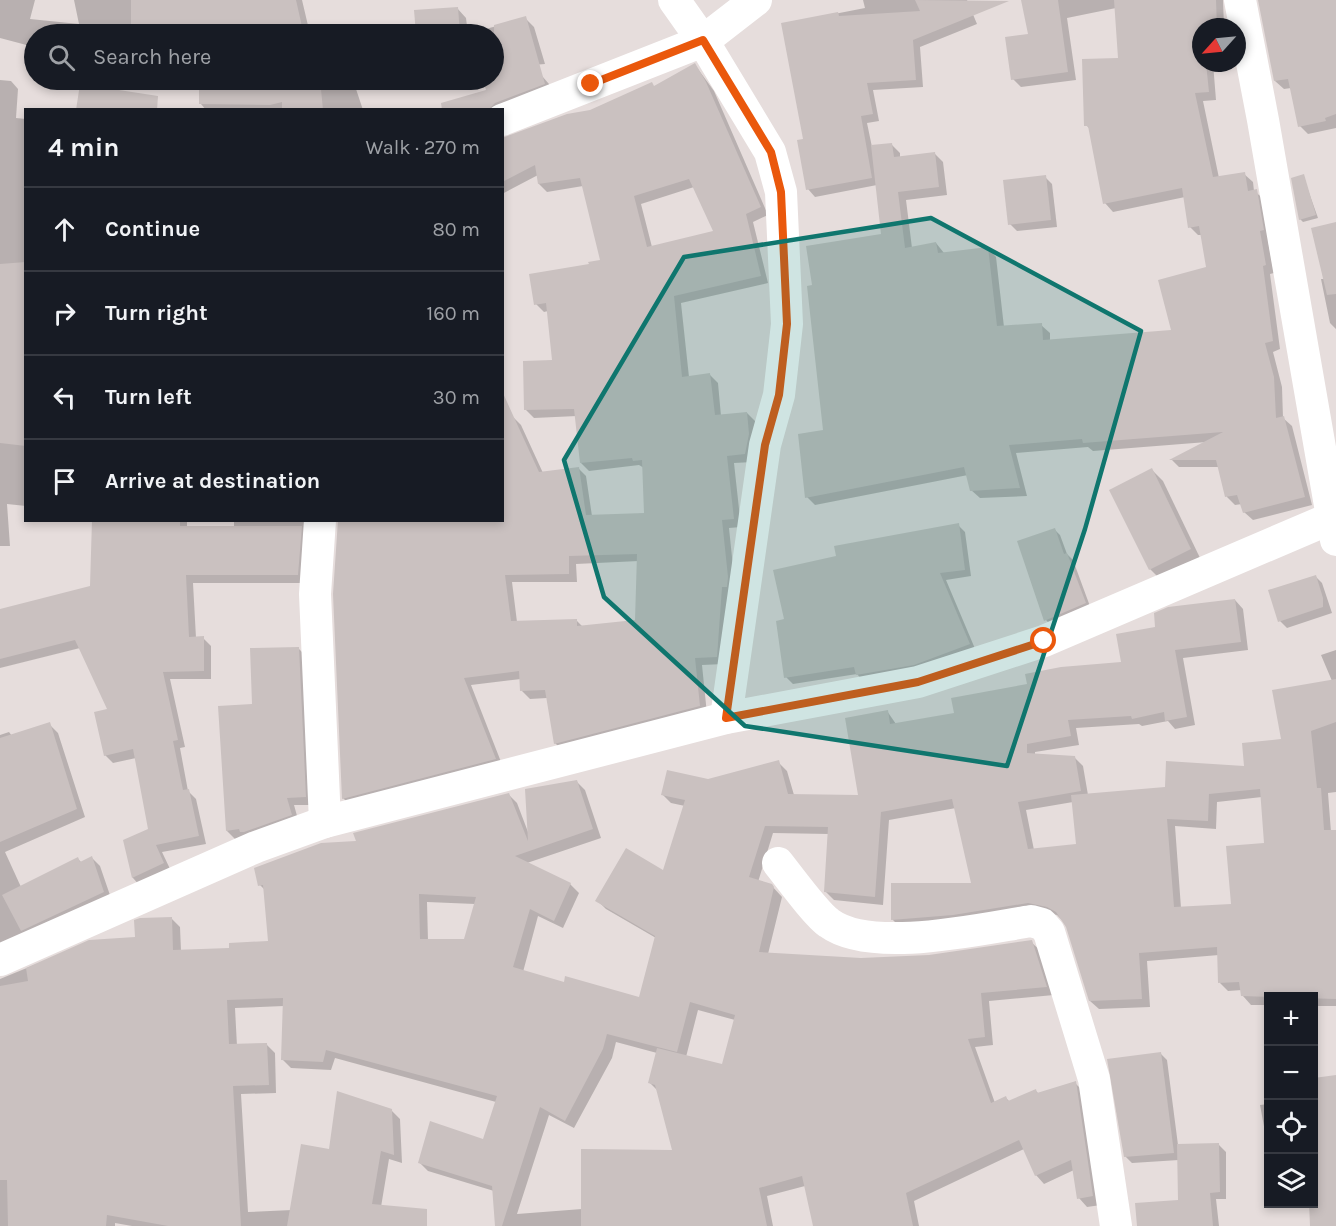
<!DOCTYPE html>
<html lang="en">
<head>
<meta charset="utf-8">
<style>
	body { margin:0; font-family:Karla,sans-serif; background:#20242c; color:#f1f3f6 }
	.controls { position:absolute; right:18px; bottom:18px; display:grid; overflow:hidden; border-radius:0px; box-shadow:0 3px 9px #0003 }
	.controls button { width:54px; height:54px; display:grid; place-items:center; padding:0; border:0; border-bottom:2px solid #363941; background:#171b24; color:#f1f3f6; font:30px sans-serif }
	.compass { position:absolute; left:1192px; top:18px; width:54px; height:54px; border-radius:50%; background:#171b24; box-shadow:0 3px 9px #0003; rotate:243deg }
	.stop { position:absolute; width:18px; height:18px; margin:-14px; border:4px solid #ea580c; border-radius:50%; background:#fff }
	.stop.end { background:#ea580c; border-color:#fff; box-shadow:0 2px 6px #0008 }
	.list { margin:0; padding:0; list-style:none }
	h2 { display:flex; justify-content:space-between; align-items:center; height:78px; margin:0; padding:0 24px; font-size:26px }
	h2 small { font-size:20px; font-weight:400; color:#9ea1a6 }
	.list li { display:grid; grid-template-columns:39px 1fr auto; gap:18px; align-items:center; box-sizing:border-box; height:84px; padding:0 24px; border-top:2px solid #363941 }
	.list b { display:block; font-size:22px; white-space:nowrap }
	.list em { font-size:20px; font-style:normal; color:#9ea1a6 }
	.icon { flex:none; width:33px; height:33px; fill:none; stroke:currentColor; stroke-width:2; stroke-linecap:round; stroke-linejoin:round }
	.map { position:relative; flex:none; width:1336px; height:1226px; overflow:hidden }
	.search { position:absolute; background:#171b24; box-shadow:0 3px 9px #0003; left:24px; top:24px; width:480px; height:66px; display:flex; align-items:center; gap:15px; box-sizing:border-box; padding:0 21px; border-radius:33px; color:#9ea1a6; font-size:22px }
	.panel { position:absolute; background:#171b24; box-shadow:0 3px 9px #0003; left:24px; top:108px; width:480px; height:414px; border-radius:0px }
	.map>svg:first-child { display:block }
	.shadow { fill:#0003; fill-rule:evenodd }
	.building { fill:#cac1c0; fill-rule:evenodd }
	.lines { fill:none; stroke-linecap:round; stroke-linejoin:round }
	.minor { stroke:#fff; stroke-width:32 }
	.route { stroke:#ea580c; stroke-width:8 }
	.marked { fill:#0f766e; fill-opacity:0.2; stroke:#0f766e; stroke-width:4.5; stroke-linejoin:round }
</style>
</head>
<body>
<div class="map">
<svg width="1336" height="1226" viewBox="0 0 1336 1226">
	<rect width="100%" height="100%" fill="#e6dddc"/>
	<!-- shadow -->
	<g class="shadow">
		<path d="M 0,0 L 35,0 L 30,19 L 79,24 L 74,0 L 302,0 L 310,34 L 34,34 L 34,47 L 0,38 Z"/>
		<path d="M 863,0 L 967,0 L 977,24 L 920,47 L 923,87 L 873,90 L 879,121 L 867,123 L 872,147 L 891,144 L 900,153 L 900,158 L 935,154 L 943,162 L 947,195 L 906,200 L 912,248 L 936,243 L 944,253 L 988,248 L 996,257 L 1004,327 L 1041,325 L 1050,333 L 1050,341 L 1173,332 L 1207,268 L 1202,235 L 1198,235 L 1190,227 L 1185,197 L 1113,212 L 1105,203 L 1090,129 L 1086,125 L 1120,60 L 1116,8 L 1067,18 L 1076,80 L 1021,87 L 1013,79 L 1030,35 L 1022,0 L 1223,0 L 1224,27 L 1201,27 L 1201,63 L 1213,63 L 1216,100 L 1203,101 L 1219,178 L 1244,174 L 1253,182 L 1254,191 L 1264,199 L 1271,238 L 1268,240 L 1274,273 L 1270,274 L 1280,349 L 1273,352 L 1282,387 L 1283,418 L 1292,426 L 1312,505 L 1253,520 L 1244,512 L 1242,504 L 1235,505 L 1227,497 L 1219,467 L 1179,467 L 1172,460 L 1207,442 L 1093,451 L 1088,447 L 1016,453 L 1027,496 L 980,498 L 971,490 L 968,475 L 815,505 L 807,497 L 825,431 L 814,287 L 883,235 L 877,185 L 815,197 L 808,189 L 805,141 L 783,24 L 865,8 Z"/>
		<path d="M 1260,0 L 1336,0 L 1336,128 L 1308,134 L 1300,126 L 1291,88 L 1284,89 L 1275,81 Z"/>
		<path d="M 457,8 L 466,18 L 468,34 L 525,18 L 534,27 L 545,64 L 494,68 L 494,34 L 418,34 L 416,12 Z"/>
		<path d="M 695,65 L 714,91 L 768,215 L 753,222 L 768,283 L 681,303 L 689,377 L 710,375 L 718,383 L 721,416 L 747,413 L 755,421 L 757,442 L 753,462 L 734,463 L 741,527 L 729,528 L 735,586 L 724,664 L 702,665 L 707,714 L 563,751 L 555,743 L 547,698 L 530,699 L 522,691 L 521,679 L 471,685 L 503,767 L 351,806 L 343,798 L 502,520 L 513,417 L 521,425 L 543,473 L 578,468 L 586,476 L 592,516 L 645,514 L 644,468 L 639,465 L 589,471 L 581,463 L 577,416 L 534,418 L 526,410 L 554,362 L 548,311 L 544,312 L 536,304 L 590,266 L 602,261 L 583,186 L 547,192 L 539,184 L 538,175 L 502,194 L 502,139 L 590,112 L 655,87 ZM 694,187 L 715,233 L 652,247 L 641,204 ZM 639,561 L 637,621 L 583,627 L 577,621 L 517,622 L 512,582 L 577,582 L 576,564 Z"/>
		<path d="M 542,76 L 549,84 L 552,92 L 502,110 L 446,110 Z"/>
		<path d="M 0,80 L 11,81 L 18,89 L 16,118 L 26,119 L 26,416 L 0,418 Z"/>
		<path d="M 199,80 L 353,80 L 363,110 L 206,110 L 201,104 Z"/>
		<path d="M 1303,176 L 1318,218 L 1303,222 L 1300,219 Z"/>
		<path d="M 1045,177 L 1052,184 L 1057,227 L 1017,231 L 1010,224 Z"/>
		<path d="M 1336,223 L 1336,329 L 1330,323 L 1321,279 L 1324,279 Z"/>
		<path d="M 0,440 L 26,443 L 26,506 L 7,504 L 10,546 L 0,546 Z"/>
		<path d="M 1152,470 L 1163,481 L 1201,560 L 1161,580 L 1150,569 L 1111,491 Z"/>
		<path d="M 93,520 L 187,520 L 187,527 L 234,527 L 234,520 L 312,520 L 306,583 L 193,583 L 196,638 L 203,638 L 211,646 L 211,679 L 170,679 L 185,747 L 180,748 L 188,791 L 196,799 L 206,844 L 162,852 L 171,871 L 140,886 L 133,878 L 125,841 L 150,830 L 136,758 L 113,763 L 105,755 L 110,710 L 80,648 L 0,668 L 0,611 L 91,587 Z"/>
		<path d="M 958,525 L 965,532 L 971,576 L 946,580 L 976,651 L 864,682 L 857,674 L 793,684 L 786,677 L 786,621 L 838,557 Z"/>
		<path d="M 1054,529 L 1060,535 L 1067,554 L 1073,560 L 1091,609 L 1052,626 L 1046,620 Z"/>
		<path d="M 1315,576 L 1322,583 L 1332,613 L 1287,628 L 1280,621 Z"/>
		<path d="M 1235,600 L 1243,609 L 1248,650 L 1183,658 L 1195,725 L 1175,729 L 1168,721 L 1142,726 L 1139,724 L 1076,728 L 1079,745 L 1035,752 L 1035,755 L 1074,757 L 1083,766 L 1088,795 L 1166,788 L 1245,768 L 1282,741 L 1332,681 L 1321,655 L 1336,650 L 1336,792 L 1328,793 L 1331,832 L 1336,831 L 1336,1006 L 1314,1006 L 1314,996 L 1268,996 L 1268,1005 L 1251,1005 L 1243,996 L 1242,990 L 1228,991 L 1220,983 L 1219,955 L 1147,961 L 1150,1007 L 1099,1009 L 1090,1001 L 1068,926 L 1057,915 L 1037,911 L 901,928 L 892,919 L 973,884 L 956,808 L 889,820 L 883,905 L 834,900 L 826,892 L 829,834 L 773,833 L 758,882 L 771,885 L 782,897 L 768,954 L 861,960 L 929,956 L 1032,943 L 1041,951 L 1054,995 L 989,1001 L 993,1045 L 975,1047 L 995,1103 L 1006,1098 L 1010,1102 L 1035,1090 L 1039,1094 L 1075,1083 L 1084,1092 L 1101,1205 L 1087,1207 L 1079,1198 L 1074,1170 L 1044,1184 L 1036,1175 L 1024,1149 L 914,1201 L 919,1226 L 814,1226 L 805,1186 L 767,1196 L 773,1226 L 496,1226 L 494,1191 L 428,1171 L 419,1162 L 484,1140 L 496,1102 L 335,1058 L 331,1070 L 291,1068 L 283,1060 L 284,1006 L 235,1008 L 237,1046 L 266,1044 L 275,1053 L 276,1093 L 241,1094 L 248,1212 L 292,1210 L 330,1151 L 391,1110 L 400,1119 L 402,1163 L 389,1159 L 381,1207 L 395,1226 L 132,1226 L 115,1223 L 115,1226 L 0,1226 L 0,979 L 90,942 L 137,938 L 171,918 L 180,927 L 181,951 L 230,949 L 269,943 L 265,890 L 260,885 L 358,843 L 509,795 L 517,803 L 528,832 L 576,781 L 585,790 L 601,838 L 527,863 L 570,884 L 579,893 L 563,928 L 538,916 L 523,972 L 565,984 L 640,999 L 656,938 L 606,909 L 597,900 L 664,872 L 685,806 L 671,803 L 662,794 L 778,762 L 787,771 L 794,795 L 860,796 L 887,711 L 896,724 L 955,714 L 1029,685 L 1123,664 L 1157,629 ZM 1262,797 L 1266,844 L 1233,906 L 1181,908 L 1175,826 L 1216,829 L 1217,802 ZM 1073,802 L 1077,845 L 1034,850 L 1026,810 ZM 427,902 L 475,904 L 465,941 L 428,941 ZM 698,1010 L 735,1020 L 723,1066 L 686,1057 ZM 616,1042 L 657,1053 L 650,1083 L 658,1091 L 674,1152 L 582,1209 L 517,1214 L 549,1115 L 574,1128 L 612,1058 Z"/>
		<path d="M 299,649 L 307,657 L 313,805 L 294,805 L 299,823 L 235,839 L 227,831 L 253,706 Z"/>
		<path d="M 49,724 L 58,733 L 85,817 L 5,852 L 21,887 L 78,859 L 82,863 L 92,858 L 100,866 L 112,901 L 0,955 L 0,735 L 9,732 L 12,736 Z"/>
		<path d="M 1160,1053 L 1167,1060 L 1178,1145 L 1219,1145 L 1226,1152 L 1226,1199 L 1216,1199 L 1219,1226 L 1139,1226 L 1179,1202 L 1179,1160 L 1132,1163 L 1125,1156 Z"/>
		<path d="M 1336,1076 L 1336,1123 L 1322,1147 L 1314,1148 L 1314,1097 L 1316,1096 L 1314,1080 Z"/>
		<path d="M 1268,1104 L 1268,1148 L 1260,1105 Z"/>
	</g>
	<!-- building -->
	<g class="building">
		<path d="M 131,0 L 296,0 L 303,31 L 286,34 L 195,34 L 195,26 L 131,25 Z"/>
		<path d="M 915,0 L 1009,1 L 913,40 L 916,80 L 867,83 L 873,114 L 861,116 L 872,178 L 806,190 L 797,140 L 803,139 L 781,23 L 838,12 L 839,16 L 920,11 Z"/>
		<path d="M 1021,0 L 1058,0 L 1068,72 L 1011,80 L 1005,37 L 1028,34 Z"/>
		<path d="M 1114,0 L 1216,0 L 1217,27 L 1201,27 L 1201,63 L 1206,63 L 1209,92 L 1195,93 L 1213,177 L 1245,172 L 1248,191 L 1257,189 L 1264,230 L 1260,231 L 1266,265 L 1263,266 L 1273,341 L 1265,343 L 1274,377 L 1276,418 L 1284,416 L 1305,497 L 1243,513 L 1237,495 L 1225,497 L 1216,460 L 1169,460 L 1223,432 L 1083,443 L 1082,439 L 1009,445 L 1020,488 L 970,491 L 964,467 L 805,498 L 798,434 L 823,430 L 807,286 L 812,285 L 806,246 L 881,234 L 871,145 L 892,143 L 894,157 L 935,152 L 939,187 L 898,192 L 905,248 L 936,242 L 938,253 L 988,247 L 997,326 L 1042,323 L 1043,340 L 1171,330 L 1158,280 L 1206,267 L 1199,226 L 1188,228 L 1182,188 L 1103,204 L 1088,126 L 1084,126 L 1082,59 L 1118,58 Z"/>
		<path d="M 1258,0 L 1336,0 L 1336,114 L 1325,118 L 1326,121 L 1298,127 L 1288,79 L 1274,81 Z"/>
		<path d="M 458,7 L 460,34 L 416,34 L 414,10 Z"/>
		<path d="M 526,16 L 545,84 L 495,103 L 488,110 L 442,110 L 441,103 L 486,90 L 483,80 L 494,80 L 494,25 Z"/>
		<path d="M 695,63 L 706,82 L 761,207 L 746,214 L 761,276 L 674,296 L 682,377 L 710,373 L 715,415 L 747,412 L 749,434 L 745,454 L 727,456 L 734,519 L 722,520 L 728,577 L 727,587 L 722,587 L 717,657 L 695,658 L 700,706 L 554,744 L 545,690 L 520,691 L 519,671 L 464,678 L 496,759 L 342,799 L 333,594 L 338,520 L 502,520 L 502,391 L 539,472 L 579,467 L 586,515 L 644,513 L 642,460 L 633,461 L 632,458 L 580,463 L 574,409 L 524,410 L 523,361 L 552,360 L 546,303 L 534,305 L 529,274 L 589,264 L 588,262 L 600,260 L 580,178 L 538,184 L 535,165 L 502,182 L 502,138 L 567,114 L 590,110 L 652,82 L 654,86 ZM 689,179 L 713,231 L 647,247 L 634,196 ZM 637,554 L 635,620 L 577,626 L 577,619 L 511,621 L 505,575 L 569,574 L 569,556 Z"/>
		<path d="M 199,80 L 335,80 L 335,84 L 321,89 L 323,110 L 282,110 L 282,102 L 270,105 L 199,104 Z"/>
		<path d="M 80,84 L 158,96 L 157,110 L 76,110 Z"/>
		<path d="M 1304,174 L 1316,215 L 1299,220 L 1291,178 Z"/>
		<path d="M 1046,175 L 1051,220 L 1008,225 L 1003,180 Z"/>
		<path d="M 1336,222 L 1336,294 L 1327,295 L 1311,228 Z"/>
		<path d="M 26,262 L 26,446 L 0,443 L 0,264 Z"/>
		<path d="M 1152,468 L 1191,549 L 1149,570 L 1109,490 Z"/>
		<path d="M 92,520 L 180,520 L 180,526 L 302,526 L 298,575 L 186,575 L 189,637 L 204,636 L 204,671 L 163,672 L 178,740 L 173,741 L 183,790 L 189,789 L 199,836 L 156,845 L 164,863 L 132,878 L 123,840 L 148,829 L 133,749 L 104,756 L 94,712 L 107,709 L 75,640 L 0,659 L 0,609 L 90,586 Z"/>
		<path d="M 959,523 L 965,570 L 940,573 L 970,644 L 914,665 L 856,675 L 854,667 L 784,678 L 776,621 L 784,619 L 773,570 L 836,556 L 834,546 Z"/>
		<path d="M 1055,528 L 1064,554 L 1067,553 L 1086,603 L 1044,621 L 1017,541 Z"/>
		<path d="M 1316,575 L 1323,598 L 1323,607 L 1278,622 L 1268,590 Z"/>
		<path d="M 1235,599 L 1241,642 L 1175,650 L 1187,717 L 1165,721 L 1164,712 L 1132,719 L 1131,716 L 1068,720 L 1071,736 L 1027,744 L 1027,753 L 1075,756 L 1081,791 L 1018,802 L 1028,849 L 1076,844 L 1071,795 L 1165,787 L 1166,761 L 1244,766 L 1242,743 L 1281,739 L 1272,690 L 1336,679 L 1336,722 L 1311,731 L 1317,788 L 1321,788 L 1324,830 L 1336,830 L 1336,999 L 1241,996 L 1239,982 L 1218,983 L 1217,947 L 1139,953 L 1142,999 L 1089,1001 L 1066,927 L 1056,912 L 1047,907 L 1028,903 L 953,915 L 891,920 L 891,883 L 971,883 L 952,799 L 881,812 L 875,897 L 824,892 L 828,827 L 765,826 L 749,877 L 772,884 L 774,887 L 759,952 L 861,958 L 929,955 L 1032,940 L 1047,987 L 981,993 L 985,1037 L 968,1039 L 991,1103 L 1006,1096 L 1008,1101 L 1036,1089 L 1037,1093 L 1076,1081 L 1093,1196 L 1077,1199 L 1071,1160 L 1035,1176 L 1019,1140 L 906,1193 L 913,1226 L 813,1226 L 802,1176 L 759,1188 L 767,1226 L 581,1226 L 581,1149 L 672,1150 L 655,1085 L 648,1083 L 657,1048 L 722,1064 L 735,1015 L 690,1002 L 677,1052 L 607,1034 L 603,1049 L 565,1121 L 540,1107 L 502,1226 L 495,1226 L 492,1186 L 418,1163 L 430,1121 L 483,1139 L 497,1096 L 326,1050 L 323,1062 L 281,1060 L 283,998 L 227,1000 L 229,1044 L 267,1043 L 269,1085 L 233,1086 L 241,1226 L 168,1226 L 107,1215 L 106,1226 L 8,1226 L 7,1180 L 0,1180 L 0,986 L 28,981 L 26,968 L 89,940 L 135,937 L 134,920 L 140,918 L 172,917 L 173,950 L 229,948 L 229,943 L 268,941 L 263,885 L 258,886 L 254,868 L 321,843 L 356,841 L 353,833 L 509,793 L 528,841 L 525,789 L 577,780 L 593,829 L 515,856 L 571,883 L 554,921 L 530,909 L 513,967 L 564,982 L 565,976 L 639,997 L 655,936 L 595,901 L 626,848 L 663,870 L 685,800 L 661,795 L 667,770 L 708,779 L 779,760 L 788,794 L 858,795 L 845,718 L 888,710 L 890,724 L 954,713 L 951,698 L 1027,684 L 1025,674 L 1061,667 L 1121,662 L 1116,634 L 1155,627 L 1154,613 L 1168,607 ZM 1260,789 L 1264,843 L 1226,846 L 1231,904 L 1174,907 L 1167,819 L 1208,821 L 1209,794 ZM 419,894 L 476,897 L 464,939 L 420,939 Z"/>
		<path d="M 299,647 L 306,797 L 287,798 L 292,815 L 244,832 L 240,832 L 239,829 L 226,831 L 218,706 L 252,704 L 250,648 Z"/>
		<path d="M 50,722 L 77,809 L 0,842 L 0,738 Z"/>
		<path d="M 92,856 L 104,892 L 21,931 L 2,895 L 78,857 L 80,862 Z"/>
		<path d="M 1161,1052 L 1174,1153 L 1124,1157 L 1107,1059 Z"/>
		<path d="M 1336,1075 L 1336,1226 L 1310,1226 L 1309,1203 L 1314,1203 L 1314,1078 Z"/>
		<path d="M 337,1091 L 392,1109 L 394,1155 L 381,1151 L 372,1204 L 427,1209 L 427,1226 L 287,1226 L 301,1144 L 329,1149 Z"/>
		<path d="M 1219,1143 L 1220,1192 L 1210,1193 L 1213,1226 L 1137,1226 L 1135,1203 L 1178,1200 L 1177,1144 Z"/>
	</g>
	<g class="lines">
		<!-- minor -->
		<g class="minor">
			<path d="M 674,0 L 703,41 L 770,152 L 781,192 L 787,324 L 779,395 L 765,445 L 726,718"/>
			<path d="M 1240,0 L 1263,120 L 1336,540"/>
			<path d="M 502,120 L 703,41 L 756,0"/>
			<path d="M 320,520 L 315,594 L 325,822"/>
			<path d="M 778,863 C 790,878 816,914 829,923 C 871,954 980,929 1031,921 L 1042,924 L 1049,932 L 1094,1079 L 1116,1226"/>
			<path d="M 0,960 L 256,847 L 325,822 L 726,718 L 918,682 L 1044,641 L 1336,516"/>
		</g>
	</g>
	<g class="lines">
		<!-- route -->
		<path class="route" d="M 591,84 L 703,40 L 771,152 L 781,192 L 787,324 L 779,395 L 765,445 L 726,718 L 918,682 L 1044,641"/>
	</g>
	<!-- marked area -->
	<path class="marked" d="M 931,218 L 1141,331 L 1085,529 L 1007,766 L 745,726 L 604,597 L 564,460 L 684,257 Z"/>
</svg>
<div class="controls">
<button>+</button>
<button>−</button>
<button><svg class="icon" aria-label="locate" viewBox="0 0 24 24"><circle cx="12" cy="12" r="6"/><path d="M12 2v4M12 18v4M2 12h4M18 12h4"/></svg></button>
<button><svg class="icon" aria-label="layers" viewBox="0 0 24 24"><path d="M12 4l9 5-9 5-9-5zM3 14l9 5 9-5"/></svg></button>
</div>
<svg class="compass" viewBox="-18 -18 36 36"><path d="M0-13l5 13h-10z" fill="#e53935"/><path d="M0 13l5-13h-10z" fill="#9ea1a6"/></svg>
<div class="stop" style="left:1044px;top:641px"></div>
<div class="stop end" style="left:591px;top:84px"></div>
<div class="search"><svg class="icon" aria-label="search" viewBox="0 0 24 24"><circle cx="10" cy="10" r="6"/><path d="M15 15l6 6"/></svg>Search here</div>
<section class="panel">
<h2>4 min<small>Walk · 270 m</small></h2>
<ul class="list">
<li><svg class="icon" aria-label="ahead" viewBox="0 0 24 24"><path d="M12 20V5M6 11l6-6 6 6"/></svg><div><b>Continue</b></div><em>80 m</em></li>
<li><svg class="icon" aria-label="right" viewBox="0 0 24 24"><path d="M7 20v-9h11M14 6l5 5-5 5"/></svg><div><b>Turn right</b></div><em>160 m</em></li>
<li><svg class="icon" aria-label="left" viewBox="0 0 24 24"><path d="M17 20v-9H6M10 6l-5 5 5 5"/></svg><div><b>Turn left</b></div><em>30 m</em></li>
<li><svg class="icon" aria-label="arrive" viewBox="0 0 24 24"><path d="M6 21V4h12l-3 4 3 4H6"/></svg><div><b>Arrive at destination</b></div></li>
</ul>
</section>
</div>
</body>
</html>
